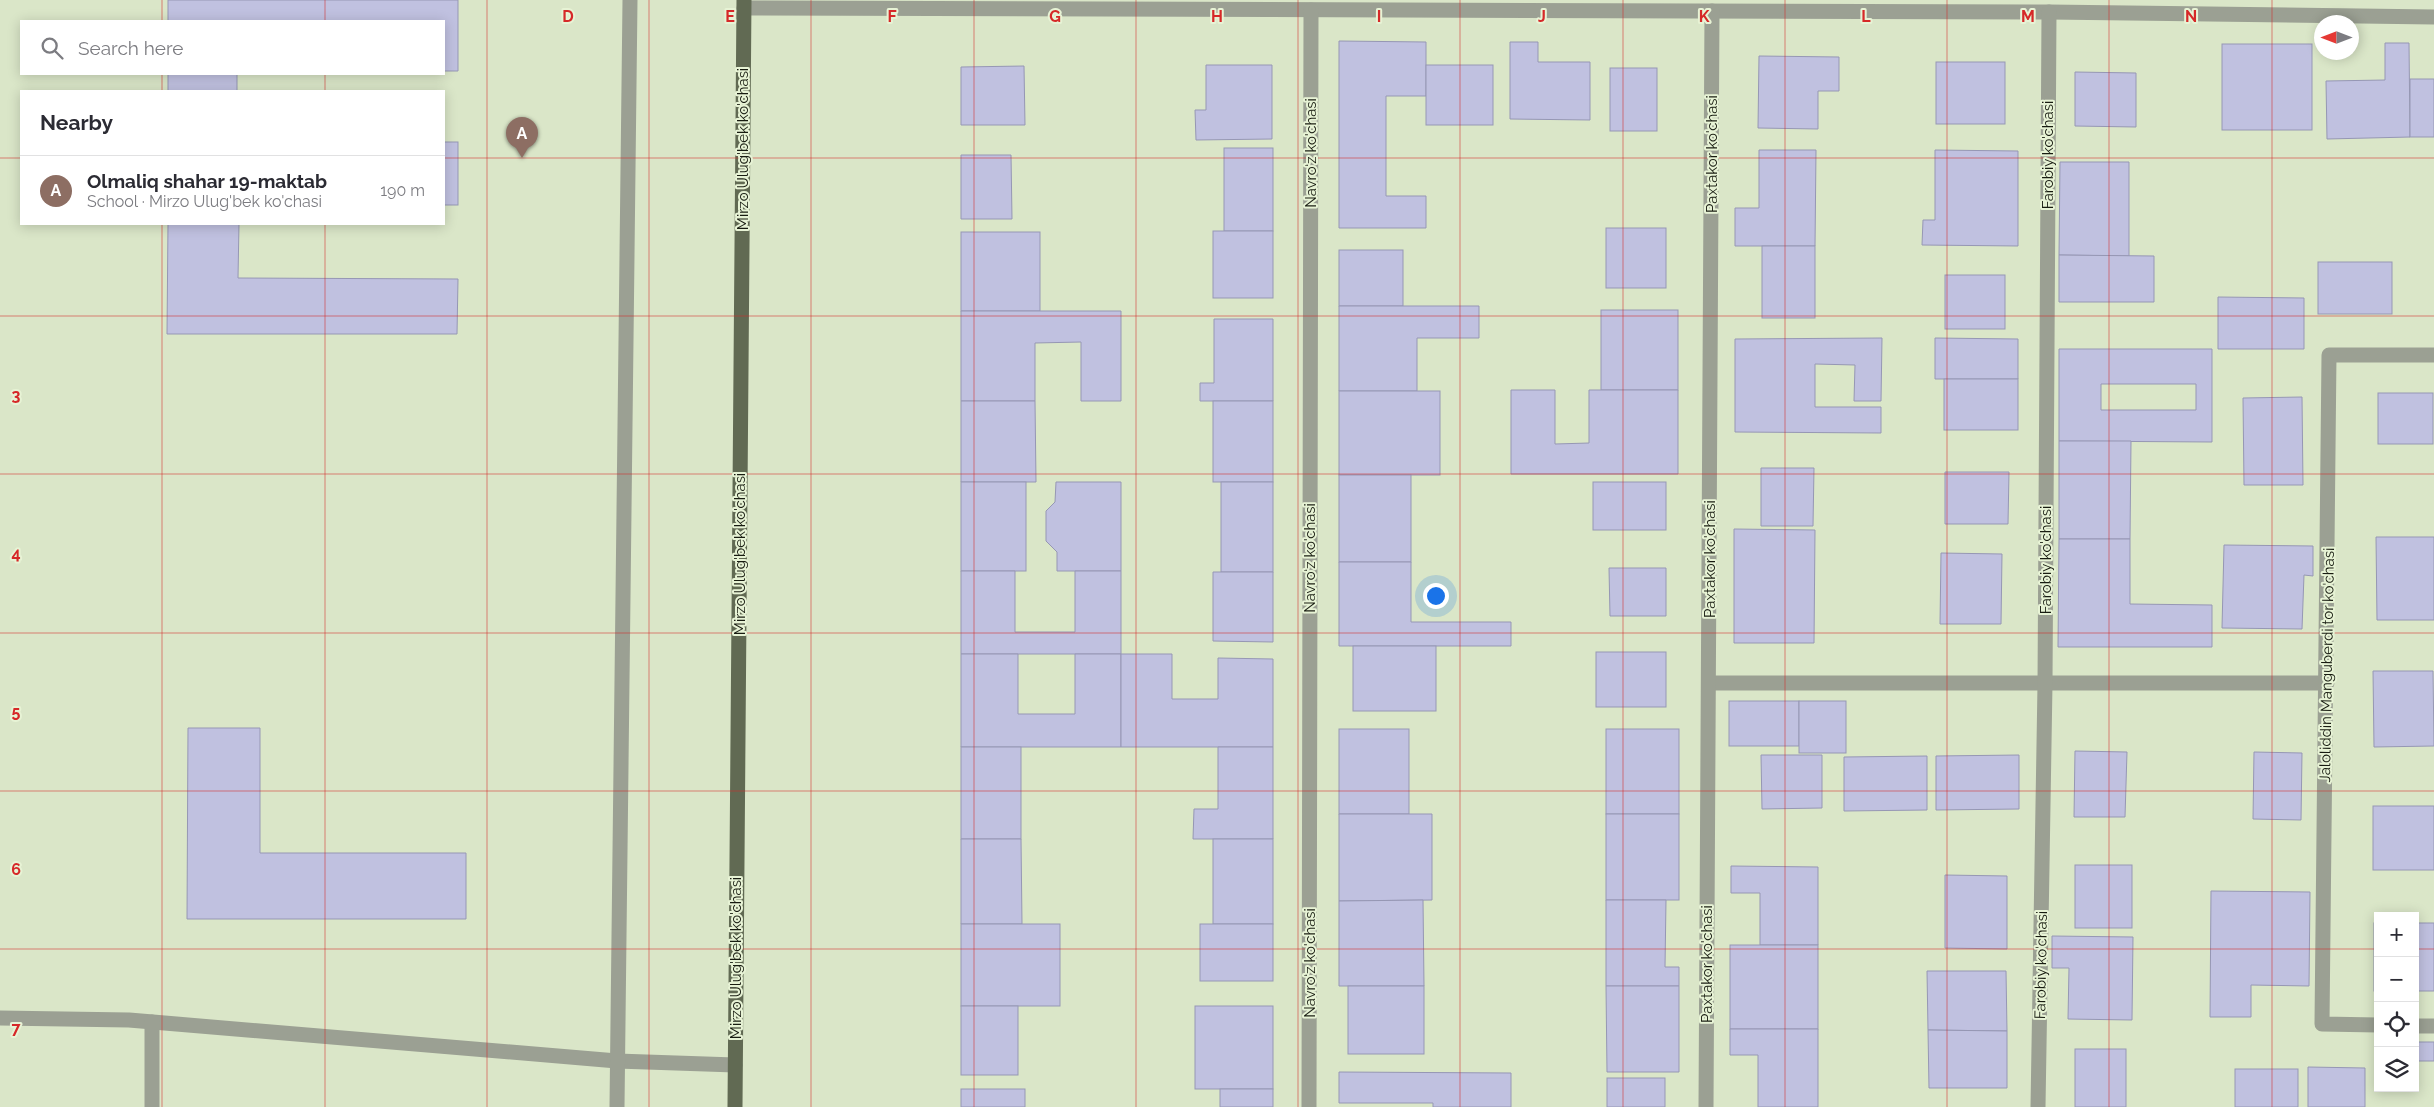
<!DOCTYPE html>
<html lang="en">
<head>
<meta charset="utf-8">
<style>
	body { margin:0; font-family:Raleway,sans-serif; background:#f7f7f7; color:#2b2b33 }
	.controls { position:absolute; right:15px; bottom:15px; display:grid; overflow:hidden; border-radius:0px; box-shadow:0 2px 12px #0003 }
	.controls button { width:45px; height:45px; display:grid; place-items:center; padding:0; border:0; border-bottom:1px solid #e1e1e2; background:#fff; color:#2b2b33; font:25px sans-serif }
	.compass { position:absolute; left:2314px; top:15px; width:45px; height:45px; border-radius:50%; background:#fff; box-shadow:0 2px 12px #0003; rotate:270deg }
	.you { position:absolute; left:1435px; top:595px; width:18px; height:18px; margin:-12px; border:4px solid #fff; border-radius:50%; background:#1a73e8; box-shadow:0 0 0 8px #1a73e833 }
	.badge { display:grid; place-items:center; width:32px; height:32px; border-radius:50%; background:#d93025; color:#fff; font-size:16px; font-weight:700 }
	.pin { position:absolute; translate:-50% -41px; filter:drop-shadow(0 1px 2px #0008) }
	.pin::after { content:''; position:absolute; top:26px; width:18px; height:15px; background:inherit; clip-path:polygon(0 0,100% 0,50% 100%) }
	.list { margin:0; padding:0; list-style:none }
	h2 { display:flex; justify-content:space-between; align-items:center; height:65px; margin:0; padding:0 20px; font-size:21px }
	h2 small { font-size:16px; font-weight:400; color:#7c7c81 }
	.list li { display:grid; grid-template-columns:32px 1fr auto; gap:15px; align-items:center; box-sizing:border-box; height:70px; padding:0 20px; border-top:1px solid #e1e1e2 }
	.list b { display:block; font-size:19px; white-space:nowrap }
	.list p { margin:0; font-size:16px; white-space:nowrap; color:#7c7c81 }
	.list em { font-size:16px; font-style:normal; color:#7c7c81 }
	.icon { flex:none; width:28px; height:28px; fill:none; stroke:currentColor; stroke-width:2; stroke-linecap:round; stroke-linejoin:round }
	.map { position:relative; flex:none; width:2434px; height:1107px; overflow:hidden }
	.search { position:absolute; background:#fff; box-shadow:0 2px 12px #0003; left:20px; top:20px; width:425px; height:55px; display:flex; align-items:center; gap:12px; box-sizing:border-box; padding:0 18px; border-radius:0px; color:#7c7c81; font-size:19px }
	.panel { position:absolute; background:#fff; box-shadow:0 2px 12px #0003; left:20px; top:90px; width:425px; height:135px; border-radius:0px }
	.map>svg:first-child { display:block }
	.building { fill:#c0c1e0; stroke:#9697b4; fill-rule:evenodd }
	.lines { fill:none; stroke-linecap:round; stroke-linejoin:round }
	.minor { stroke:#9ba093; stroke-width:15 }
	.major { stroke:#616a53; stroke-width:15 }
	.grid { fill:none; stroke:#d62828; stroke-width:1; stroke-opacity:0.55 }
	.labels { text-anchor:middle; dominant-baseline:central; stroke-width:4; stroke-linejoin:round; paint-order:stroke }
	.street-label { font-size:15px; fill:#171b10; stroke:#e7f3d5 }
	.grid-label { font-size:16px; text-anchor:middle; font-weight:bold; fill:#d62828; stroke:#e7f3d5; stroke-width:4; stroke-linejoin:round; paint-order:stroke }
</style>
</head>
<body>
<div class="map">
<svg width="2434" height="1107" viewBox="0 0 2434 1107">
	<rect width="100%" height="100%" fill="#dae6c8"/>
	<!-- building -->
	<g class="building">
		<path d="M 168,0 L 458,0 L 458,71 L 444,71 L 444,21 L 168,21 Z"/>
		<path d="M 1339,41 L 1426,42 L 1426,96 L 1386,96 L 1386,196 L 1426,196 L 1426,228 L 1339,228 Z"/>
		<path d="M 1510,42 L 1538,42 L 1538,62 L 1590,62 L 1590,120 L 1510,119 Z"/>
		<path d="M 2385,43 L 2409,43 L 2410,137 L 2327,139 L 2326,81 L 2385,80 Z"/>
		<rect x="2222" y="44" width="90" height="86"/>
		<path d="M 1759,56 L 1839,57 L 1839,91 L 1818,91 L 1818,129 L 1758,128 Z"/>
		<rect x="1936" y="62" width="69" height="62"/>
		<path d="M 1206,65 L 1272,65 L 1272,139 L 1196,140 L 1195,110 L 1206,110 Z"/>
		<rect x="1426" y="65" width="67" height="60"/>
		<path d="M 1024,66 L 1025,125 L 961,125 L 961,67 Z"/>
		<rect x="1610" y="68" width="47" height="63"/>
		<path d="M 2075,72 L 2136,73 L 2136,127 L 2075,126 Z"/>
		<rect x="168" y="74" width="69" height="17"/>
		<rect x="2410" y="79" width="24" height="58"/>
		<rect x="444" y="142" width="14" height="63"/>
		<rect x="1224" y="148" width="49" height="83"/>
		<path d="M 1759,150 L 1816,150 L 1815,246 L 1735,246 L 1735,208 L 1759,208 Z"/>
		<path d="M 1935,150 L 2018,151 L 2018,246 L 1922,245 L 1923,220 L 1935,220 Z"/>
		<path d="M 961,155 L 1011,155 L 1012,219 L 961,219 Z"/>
		<path d="M 2060,162 L 2129,162 L 2129,256 L 2059,255 Z"/>
		<path d="M 168,224 L 239,224 L 238,278 L 458,279 L 457,334 L 167,334 Z"/>
		<rect x="1606" y="228" width="60" height="60"/>
		<rect x="1213" y="231" width="60" height="67"/>
		<rect x="961" y="232" width="79" height="79"/>
		<rect x="1762" y="246" width="53" height="72"/>
		<rect x="1339" y="250" width="64" height="56"/>
		<path d="M 2059,255 L 2154,256 L 2154,302 L 2059,302 Z"/>
		<rect x="2318" y="262" width="74" height="52"/>
		<rect x="1945" y="275" width="60" height="54"/>
		<path d="M 2218,297 L 2304,298 L 2304,349 L 2218,349 Z"/>
		<path d="M 1339,306 L 1479,306 L 1479,338 L 1417,338 L 1417,391 L 1339,391 Z"/>
		<rect x="1601" y="310" width="77" height="80"/>
		<path d="M 961,311 L 1121,311 L 1121,401 L 1081,401 L 1081,342 L 1035,343 L 1035,401 L 961,401 Z"/>
		<path d="M 1214,319 L 1273,319 L 1273,401 L 1200,401 L 1200,383 L 1214,383 Z"/>
		<path d="M 1882,338 L 1881,401 L 1854,401 L 1855,365 L 1815,364 L 1815,407 L 1881,407 L 1881,433 L 1735,432 L 1735,339 Z"/>
		<path d="M 1935,338 L 2018,339 L 2018,379 L 1935,379 Z"/>
		<path d="M 2059,349 L 2212,349 L 2212,442 L 2059,441 ZM 2101,384 L 2196,384 L 2196,410 L 2101,410 Z"/>
		<rect x="1944" y="379" width="74" height="51"/>
		<path d="M 1511,390 L 1555,390 L 1555,444 L 1589,443 L 1589,390 L 1678,390 L 1678,474 L 1511,474 Z"/>
		<rect x="1339" y="391" width="101" height="84"/>
		<rect x="2378" y="393" width="55" height="51"/>
		<path d="M 2302,397 L 2303,485 L 2244,485 L 2243,398 Z"/>
		<path d="M 961,401 L 1035,401 L 1036,482 L 961,482 Z"/>
		<rect x="1213" y="401" width="60" height="81"/>
		<path d="M 2059,441 L 2131,441 L 2130,539 L 2059,539 Z"/>
		<path d="M 1761,468 L 1814,468 L 1813,526 L 1761,526 Z"/>
		<path d="M 1945,472 L 2009,472 L 2008,524 L 1945,524 Z"/>
		<rect x="1339" y="475" width="72" height="87"/>
		<rect x="961" y="482" width="65" height="89"/>
		<path d="M 1056,482 L 1121,482 L 1121,571 L 1057,571 L 1057,552 L 1046,541 L 1046,511 L 1055,502 Z"/>
		<rect x="1221" y="482" width="52" height="90"/>
		<rect x="1593" y="482" width="73" height="48"/>
		<path d="M 1734,529 L 1815,530 L 1814,643 L 1734,643 Z"/>
		<path d="M 2376,537 L 2434,537 L 2434,620 L 2377,620 Z"/>
		<path d="M 2059,539 L 2130,539 L 2130,604 L 2212,605 L 2212,647 L 2058,647 Z"/>
		<path d="M 2224,545 L 2313,546 L 2313,576 L 2304,575 L 2302,629 L 2222,628 Z"/>
		<path d="M 1941,553 L 2002,554 L 2001,624 L 1940,624 Z"/>
		<path d="M 1339,562 L 1411,562 L 1411,622 L 1511,622 L 1511,646 L 1339,646 Z"/>
		<path d="M 1609,568 L 1666,568 L 1666,616 L 1610,616 Z"/>
		<path d="M 961,571 L 1015,571 L 1015,632 L 1075,632 L 1075,571 L 1121,571 L 1121,654 L 961,654 Z"/>
		<path d="M 1213,572 L 1273,572 L 1273,642 L 1213,641 Z"/>
		<rect x="1353" y="646" width="83" height="65"/>
		<rect x="1596" y="652" width="70" height="55"/>
		<path d="M 961,654 L 1018,654 L 1018,714 L 1075,714 L 1075,654 L 1121,654 L 1121,747 L 961,747 Z"/>
		<path d="M 1121,654 L 1172,654 L 1172,699 L 1218,699 L 1218,658 L 1273,659 L 1273,747 L 1121,747 Z"/>
		<path d="M 2373,671 L 2433,671 L 2434,746 L 2374,747 Z"/>
		<rect x="1729" y="701" width="70" height="45"/>
		<rect x="1799" y="701" width="47" height="52"/>
		<path d="M 188,728 L 260,728 L 260,853 L 466,853 L 466,919 L 187,919 Z"/>
		<rect x="1339" y="729" width="70" height="85"/>
		<rect x="1606" y="729" width="73" height="85"/>
		<rect x="961" y="747" width="60" height="92"/>
		<path d="M 1218,747 L 1273,747 L 1273,839 L 1193,839 L 1194,809 L 1218,809 Z"/>
		<path d="M 2075,751 L 2127,752 L 2125,817 L 2074,817 Z"/>
		<path d="M 2254,752 L 2302,753 L 2301,820 L 2253,819 Z"/>
		<path d="M 1761,755 L 1822,755 L 1822,808 L 1762,809 Z"/>
		<path d="M 2019,755 L 2019,809 L 1936,810 L 1936,756 Z"/>
		<path d="M 1927,756 L 1927,810 L 1844,811 L 1844,757 Z"/>
		<rect x="2373" y="806" width="61" height="64"/>
		<path d="M 1339,814 L 1432,814 L 1432,900 L 1339,901 Z"/>
		<rect x="1606" y="814" width="73" height="86"/>
		<path d="M 961,839 L 1021,839 L 1022,924 L 961,924 Z"/>
		<rect x="1213" y="839" width="60" height="85"/>
		<rect x="2075" y="865" width="57" height="63"/>
		<path d="M 1731,866 L 1818,867 L 1818,945 L 1760,945 L 1760,893 L 1731,893 Z"/>
		<path d="M 1945,875 L 2007,876 L 2007,949 L 1945,948 Z"/>
		<path d="M 2211,891 L 2310,892 L 2309,986 L 2251,985 L 2251,1017 L 2210,1017 Z"/>
		<path d="M 1423,900 L 1424,986 L 1339,986 L 1339,901 Z"/>
		<path d="M 1606,900 L 1666,900 L 1665,967 L 1679,967 L 1679,986 L 1606,986 Z"/>
		<rect x="2374" y="923" width="4" height="68"/>
		<rect x="2415" y="923" width="19" height="68"/>
		<rect x="961" y="924" width="99" height="82"/>
		<rect x="1200" y="924" width="73" height="57"/>
		<path d="M 2052,936 L 2133,937 L 2132,1020 L 2068,1019 L 2069,968 L 2052,968 Z"/>
		<rect x="1730" y="945" width="88" height="84"/>
		<path d="M 1927,971 L 2006,971 L 2007,1031 L 1928,1030 Z"/>
		<rect x="1348" y="986" width="76" height="68"/>
		<path d="M 1606,986 L 1679,986 L 1679,1072 L 1607,1072 Z"/>
		<rect x="961" y="1006" width="57" height="69"/>
		<rect x="1195" y="1006" width="78" height="83"/>
		<path d="M 1730,1029 L 1818,1029 L 1818,1107 L 1758,1107 L 1758,1055 L 1730,1055 Z"/>
		<path d="M 1928,1030 L 2007,1031 L 2007,1088 L 1929,1088 Z"/>
		<rect x="2415" y="1042" width="19" height="19"/>
		<rect x="2075" y="1049" width="51" height="58"/>
		<path d="M 2308,1067 L 2365,1068 L 2365,1107 L 2308,1107 Z"/>
		<rect x="2235" y="1069" width="63" height="38"/>
		<path d="M 1339,1072 L 1511,1073 L 1511,1107 L 1433,1107 L 1433,1103 L 1339,1103 Z"/>
		<rect x="1607" y="1078" width="58" height="29"/>
		<rect x="961" y="1089" width="64" height="18"/>
		<rect x="1220" y="1089" width="53" height="18"/>
	</g>
	<g class="lines">
		<!-- minor -->
		<g class="minor">
			<path d="M 744,8 L 2049,12 L 2434,17"/>
			<path d="M 1709,683 L 2327,683"/>
			<path d="M 0,1018 L 129,1020 L 617,1061 L 735,1065"/>
			<path d="M 152,1022 L 152,1107"/>
			<path d="M 2378,1025 L 2322,1024 L 2329,355 L 2434,355"/>
			<path d="M 2415,1026 L 2434,1026"/>
			<path d="M 617,1107 L 630,0"/>
			<path d="M 1309,1107 L 1311,10"/>
			<path d="M 1706,1107 L 1712,11"/>
			<path d="M 2038,1107 L 2045,684 L 2049,12"/>
		</g>
		<!-- major -->
		<path class="major" d="M 735,1107 L 744,0"/>
	</g>
	<!-- grid -->
	<path class="grid" d="M 162,0 L 162,21M 325,0 L 325,21M 487,0 L 487,1107M 649,0 L 649,1107M 811,0 L 811,1107M 974,0 L 974,1107M 1136,0 L 1136,1107M 1298,0 L 1298,1107M 1460,0 L 1460,1107M 1623,0 L 1623,1107M 1785,0 L 1785,1107M 1947,0 L 1947,1107M 2109,0 L 2109,1107M 2272,0 L 2272,1107M 162,74 L 162,91M 325,74 L 325,91M 0,158 L 21,158M 444,158 L 2434,158M 162,224 L 162,1107M 325,224 L 325,1107M 0,316 L 2434,316M 0,474 L 2434,474M 0,633 L 2434,633M 0,791 L 2434,791M 0,949 L 2378,949M 2415,949 L 2434,949"/>
	<g class="labels">
		<!-- street labels -->
		<g class="street-label">
			<text transform="translate(743 149) rotate(-90)">Mirzo Ulug'bek ko'chasi</text>
			<text transform="translate(1311 153) rotate(-90)">Navro‘z ko'chasi</text>
			<text transform="translate(1712 154) rotate(-90)">Paxtakor ko'chasi</text>
			<text transform="translate(2048 155) rotate(-90)">Farobiy ko'chasi</text>
			<text transform="translate(740 554) rotate(-90)">Mirzo Ulug'bek ko'chasi</text>
			<text transform="translate(1310 558) rotate(-90)">Navro‘z ko'chasi</text>
			<text transform="translate(1710 559) rotate(-90)">Paxtakor ko'chasi</text>
			<text transform="translate(2046 560) rotate(-90)">Farobiy ko'chasi</text>
			<text transform="translate(2327 665) rotate(-89)">Jaloliddin Manguberdi tor ko'chasi</text>
			<text transform="translate(736 958) rotate(-90)">Mirzo Ulug'bek ko'chasi</text>
			<text transform="translate(1310 963) rotate(-90)">Navro‘z ko'chasi</text>
			<text transform="translate(1707 964) rotate(-90)">Paxtakor ko'chasi</text>
			<text transform="translate(2041 965) rotate(-89)">Farobiy ko'chasi</text>
		</g>
	</g>
	<g class="grid-label">
		<text x="568" y="22">D</text>
		<text x="730" y="22">E</text>
		<text x="892" y="22">F</text>
		<text x="1055" y="22">G</text>
		<text x="1217" y="22">H</text>
		<text x="1379" y="22">I</text>
		<text x="1542" y="22">J</text>
		<text x="1704" y="22">K</text>
		<text x="1866" y="22">L</text>
		<text x="2028" y="22">M</text>
		<text x="2191" y="22">N</text>
		<text x="16" y="401">3</text>
		<text x="16" y="559">4</text>
		<text x="16" y="717">5</text>
		<text x="16" y="875">6</text>
		<text x="16" y="1034">7</text>
	</g>
</svg>
<div class="controls">
<button>+</button>
<button>−</button>
<button><svg class="icon" aria-label="locate" viewBox="0 0 24 24"><circle cx="12" cy="12" r="6"/><path d="M12 2v4M12 18v4M2 12h4M18 12h4"/></svg></button>
<button><svg class="icon" aria-label="layers" viewBox="0 0 24 24"><path d="M12 4l9 5-9 5-9-5zM3 14l9 5 9-5"/></svg></button>
</div>
<svg class="compass" viewBox="-18 -18 36 36"><path d="M0-13l5 13h-10z" fill="#e53935"/><path d="M0 13l5-13h-10z" fill="#7c7c81"/></svg>
<div class="you"></div>
<div class="pin badge" style="left:522px;top:158px;background:#8d6e63">A</div>
<div class="search"><svg class="icon" aria-label="search" viewBox="0 0 24 24"><circle cx="10" cy="10" r="6"/><path d="M15 15l6 6"/></svg>Search here</div>
<section class="panel">
<h2>Nearby<small></small></h2>
<ul class="list">
<li><span class="badge" style="background:#8d6e63">A</span><div><b>Olmaliq shahar 19-maktab</b><p>School · Mirzo Ulug'bek ko'chasi</p></div><em>190 m</em></li>
</ul>
</section>
</div>
</body>
</html>
